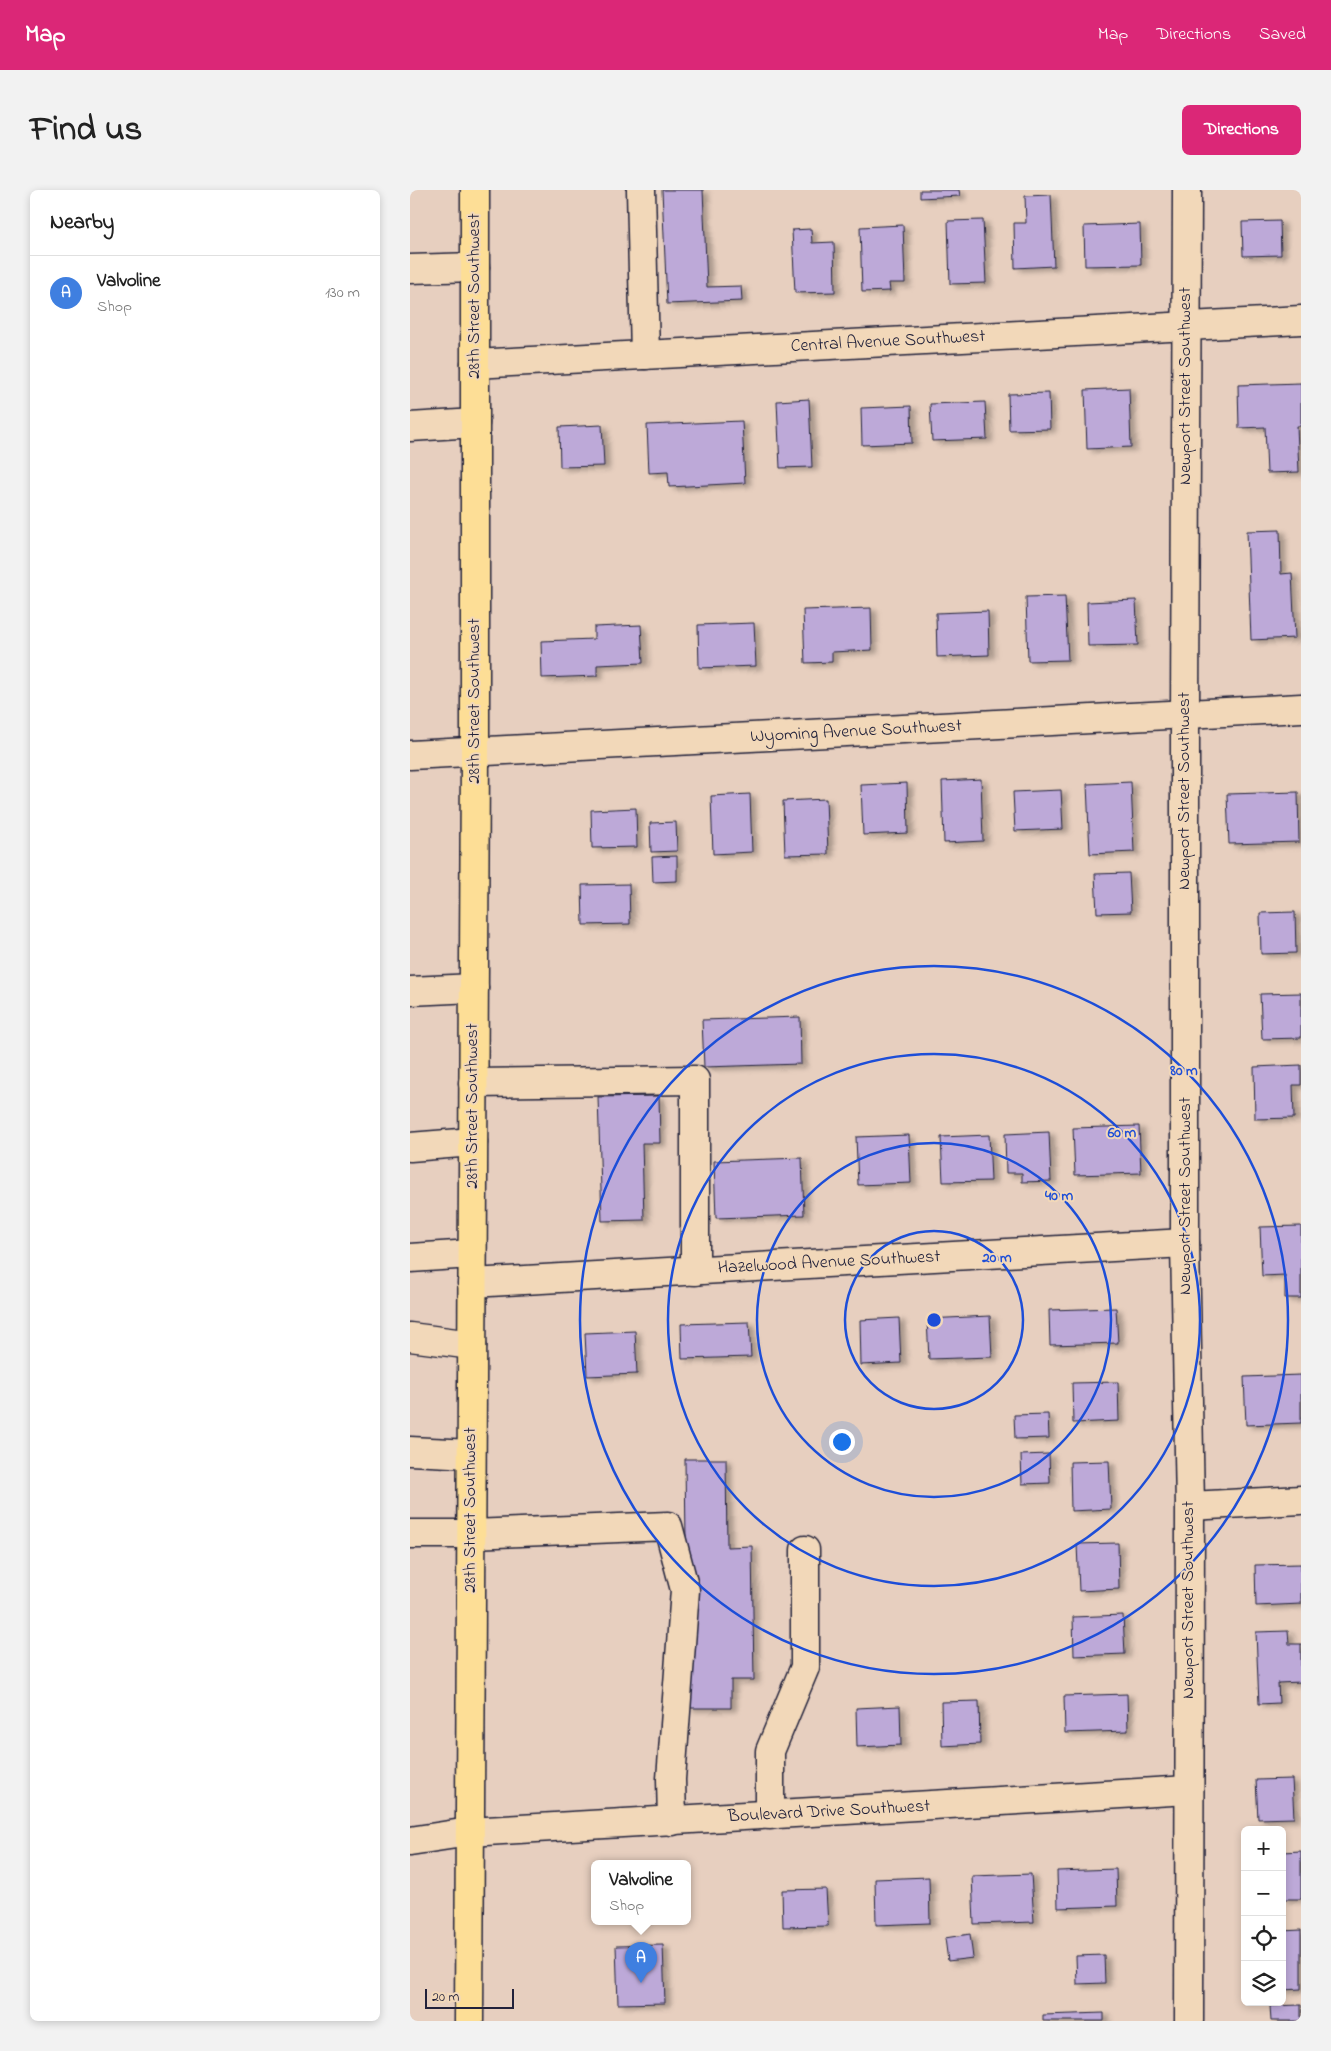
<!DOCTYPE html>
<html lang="en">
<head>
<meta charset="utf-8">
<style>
	body { margin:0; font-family:"Indie Flower",sans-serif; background:#f2f2f2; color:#222 }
	.controls { position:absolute; right:15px; bottom:15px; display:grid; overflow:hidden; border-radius:8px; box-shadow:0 2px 8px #0003 }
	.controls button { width:45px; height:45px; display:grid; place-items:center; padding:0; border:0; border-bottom:1px solid #e0e0e0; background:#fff; color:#222; font:25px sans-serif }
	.scale { position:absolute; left:15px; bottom:12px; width:89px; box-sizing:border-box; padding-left:5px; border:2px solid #22223b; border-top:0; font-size:14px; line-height:18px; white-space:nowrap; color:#22223b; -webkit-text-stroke:4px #f2d8b9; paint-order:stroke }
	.you { position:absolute; left:431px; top:1251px; width:18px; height:18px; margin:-12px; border:4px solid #fff; border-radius:50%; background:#1a73e8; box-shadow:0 0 0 8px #1a73e833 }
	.badge { display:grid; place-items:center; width:32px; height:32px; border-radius:50%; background:#db2777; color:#fff; font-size:16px; font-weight:700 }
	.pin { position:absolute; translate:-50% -41px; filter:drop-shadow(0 1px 2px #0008) }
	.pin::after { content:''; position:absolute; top:26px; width:18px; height:15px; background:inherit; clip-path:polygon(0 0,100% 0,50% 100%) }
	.popup { position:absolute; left:181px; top:1670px; width:100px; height:65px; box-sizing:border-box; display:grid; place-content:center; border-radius:8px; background:#fff; filter:drop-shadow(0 1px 4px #0005); font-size:16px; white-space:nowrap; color:#767676 }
	.popup b { font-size:19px; color:#222 }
	.popup::after { content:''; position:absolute; left:50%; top:100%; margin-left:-10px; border:10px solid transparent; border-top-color:#fff }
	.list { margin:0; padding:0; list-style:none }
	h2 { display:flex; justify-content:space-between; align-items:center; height:65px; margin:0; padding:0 20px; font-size:21px }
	h2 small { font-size:16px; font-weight:400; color:#767676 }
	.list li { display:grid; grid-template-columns:32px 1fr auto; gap:15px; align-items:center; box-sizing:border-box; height:75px; padding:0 20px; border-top:1px solid #e0e0e0 }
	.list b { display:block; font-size:19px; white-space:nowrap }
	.list p { margin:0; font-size:16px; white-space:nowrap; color:#767676 }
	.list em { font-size:16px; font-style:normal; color:#767676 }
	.icon { flex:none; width:28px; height:28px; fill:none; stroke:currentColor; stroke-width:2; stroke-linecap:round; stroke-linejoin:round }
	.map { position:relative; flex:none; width:891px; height:1831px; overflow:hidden; border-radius:8px }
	header { display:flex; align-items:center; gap:30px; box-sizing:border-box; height:70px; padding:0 25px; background:#db2777; color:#fff }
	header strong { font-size:24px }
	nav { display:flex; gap:28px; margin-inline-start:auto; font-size:18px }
	.intro { display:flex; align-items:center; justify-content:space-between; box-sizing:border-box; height:120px; padding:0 30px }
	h1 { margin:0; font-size:35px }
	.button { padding:12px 22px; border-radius:8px; background:#db2777; color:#fff; font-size:18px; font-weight:700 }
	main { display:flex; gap:30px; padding:0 30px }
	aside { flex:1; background:#fff; border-radius:8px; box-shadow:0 2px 8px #0003 }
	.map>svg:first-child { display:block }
	.building { fill:#bda9d8; stroke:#22223b; filter:url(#shadow) }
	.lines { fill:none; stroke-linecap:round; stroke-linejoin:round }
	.minor-casing { stroke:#22223b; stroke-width:31 }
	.major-casing { stroke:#22223b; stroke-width:31 }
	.minor { stroke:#f2d8b9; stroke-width:28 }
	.major { stroke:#fdde96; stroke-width:28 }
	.ring { fill:none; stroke:#1d4ed8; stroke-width:2.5 }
	.labels { text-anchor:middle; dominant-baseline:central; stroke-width:4; stroke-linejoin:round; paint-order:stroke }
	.street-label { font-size:18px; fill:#22223b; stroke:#f2d8b9 }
	.centre { fill:#1d4ed8; stroke:#f2d8b9; stroke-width:2.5 }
	.ring-label { font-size:15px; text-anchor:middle; font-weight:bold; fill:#1d4ed8; stroke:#f2d8b9; stroke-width:4; stroke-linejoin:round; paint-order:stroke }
</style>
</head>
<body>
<header>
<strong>Map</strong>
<nav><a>Map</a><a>Directions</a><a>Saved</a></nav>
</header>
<div class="intro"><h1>Find us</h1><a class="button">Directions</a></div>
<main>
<aside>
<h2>Nearby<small></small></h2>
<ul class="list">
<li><span class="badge" style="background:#3f7fe0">A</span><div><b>Valvoline</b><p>Shop</p></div><em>130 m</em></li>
</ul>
</aside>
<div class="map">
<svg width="891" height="1831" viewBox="0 0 891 1831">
	<defs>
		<filter id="shadow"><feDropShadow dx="5.5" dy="3" stdDeviation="2.5" flood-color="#0004"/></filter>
	</defs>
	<rect width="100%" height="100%" fill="#e7cfbf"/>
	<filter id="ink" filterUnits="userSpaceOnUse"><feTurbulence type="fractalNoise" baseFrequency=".02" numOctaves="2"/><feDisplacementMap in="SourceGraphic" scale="10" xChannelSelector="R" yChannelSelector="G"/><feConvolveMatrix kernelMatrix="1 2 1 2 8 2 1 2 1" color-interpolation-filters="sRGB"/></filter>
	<g filter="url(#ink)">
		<!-- building -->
		<g class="building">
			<path d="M 252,0 L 293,0 L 297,97 L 331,96 L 332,111 L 257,114 Z"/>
			<path d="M 510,0 L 549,0 L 550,6 L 510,8 Z"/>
			<path d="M 641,5 L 644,76 L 605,78 L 604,33 L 616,33 L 615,6 Z"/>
			<path d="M 573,30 L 576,93 L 540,94 L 538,31 Z"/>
			<path d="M 870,31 L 871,65 L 833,66 L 832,32 Z"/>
			<path d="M 730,34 L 731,75 L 675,76 L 674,36 Z"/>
			<path d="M 493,35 L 495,93 L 479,93 L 480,101 L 452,102 L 450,37 Z"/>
			<path d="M 401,39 L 402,53 L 424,52 L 425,102 L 385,103 L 382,40 Z"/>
			<path d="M 891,193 L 891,236 L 887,236 L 889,282 L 857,283 L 855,237 L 829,238 L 828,195 Z"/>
			<path d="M 719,198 L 721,257 L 677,259 L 675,200 Z"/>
			<path d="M 639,203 L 640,239 L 599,240 L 598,204 Z"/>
			<path d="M 399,209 L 402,277 L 370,278 L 367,211 Z"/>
			<path d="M 575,212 L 577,249 L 522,251 L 520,214 Z"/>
			<path d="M 501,216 L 502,253 L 452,255 L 451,218 Z"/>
			<path d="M 332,231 L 335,293 L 259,297 L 258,282 L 239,283 L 237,235 Z"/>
			<path d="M 192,235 L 194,276 L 150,277 L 149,237 Z"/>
			<path d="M 870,340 L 871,384 L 882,383 L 885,448 L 841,450 L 837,341 Z"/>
			<path d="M 655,406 L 658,470 L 618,471 L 616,407 Z"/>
			<path d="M 726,410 L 728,455 L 678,456 L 677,412 Z"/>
			<path d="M 461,418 L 462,460 L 422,462 L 422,472 L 395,473 L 393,420 Z"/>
			<path d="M 578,421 L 579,465 L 527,467 L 526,423 Z"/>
			<path d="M 344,433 L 346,476 L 289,478 L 288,435 Z"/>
			<path d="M 231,435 L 233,473 L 187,475 L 187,486 L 132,488 L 131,451 L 184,449 L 184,437 Z"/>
			<path d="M 571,589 L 573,651 L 534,653 L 532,591 Z"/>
			<path d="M 721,592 L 724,662 L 680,664 L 677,594 Z"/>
			<path d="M 497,593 L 498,643 L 453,645 L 451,595 Z"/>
			<path d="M 651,600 L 653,639 L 605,641 L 603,602 Z"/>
			<path d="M 888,602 L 889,652 L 819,654 L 817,604 Z"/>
			<path d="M 340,604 L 342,662 L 303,664 L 301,606 Z"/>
			<path d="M 416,609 L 418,664 L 375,665 L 373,611 Z"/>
			<path d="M 226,618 L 227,657 L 182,658 L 181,620 Z"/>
			<path d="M 266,632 L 267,661 L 241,662 L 240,633 Z"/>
			<path d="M 267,666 L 267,691 L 243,692 L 242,667 Z"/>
			<path d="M 719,683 L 721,722 L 687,723 L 685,684 Z"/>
			<path d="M 219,694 L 220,734 L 173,735 L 172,695 Z"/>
			<path d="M 885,722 L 886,763 L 851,764 L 850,723 Z"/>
			<path d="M 891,803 L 891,848 L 852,849 L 850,804 Z"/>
			<path d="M 390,827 L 391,874 L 294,877 L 292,830 Z"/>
			<path d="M 891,875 L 891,895 L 883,895 L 884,928 L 845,929 L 844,877 Z"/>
			<path d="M 249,906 L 250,953 L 232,953 L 234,1030 L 192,1031 L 188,907 Z"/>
			<path d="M 729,936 L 731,983 L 665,985 L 663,938 Z"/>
			<path d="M 639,942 L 641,991 L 612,992 L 612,983 L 596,983 L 595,944 Z"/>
			<path d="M 499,945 L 501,993 L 448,995 L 446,947 Z"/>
			<path d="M 579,945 L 581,991 L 533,992 L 531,947 Z"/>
			<path d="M 392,968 L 394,1025 L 306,1028 L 304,971 Z"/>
			<path d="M 891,1036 L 891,1108 L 875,1108 L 875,1085 L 852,1086 L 850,1037 Z"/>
			<path d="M 706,1118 L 708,1153 L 640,1155 L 639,1120 Z"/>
			<path d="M 580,1126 L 582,1167 L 519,1169 L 517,1129 Z"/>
			<path d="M 489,1128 L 491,1173 L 451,1175 L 450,1130 Z"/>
			<path d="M 339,1132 L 341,1167 L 272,1169 L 271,1134 Z"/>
			<path d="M 225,1141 L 227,1184 L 177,1186 L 175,1143 Z"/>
			<path d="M 891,1185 L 891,1233 L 836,1235 L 834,1187 Z"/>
			<path d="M 708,1192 L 709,1231 L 663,1233 L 662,1193 Z"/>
			<path d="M 638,1224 L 639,1248 L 605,1249 L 604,1225 Z"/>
			<path d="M 639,1264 L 640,1293 L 612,1294 L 611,1265 Z"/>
			<path d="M 275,1269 L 316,1269 L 317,1357 L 342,1356 L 344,1490 L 321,1490 L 321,1518 L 278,1518 Z"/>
			<path d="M 699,1271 L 701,1319 L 661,1321 L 660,1272 Z"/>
			<path d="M 708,1353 L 709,1399 L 669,1401 L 667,1354 Z"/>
			<path d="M 891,1374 L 891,1414 L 846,1416 L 845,1375 Z"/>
			<path d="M 713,1425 L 715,1464 L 664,1466 L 663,1427 Z"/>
			<path d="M 878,1441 L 879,1454 L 891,1454 L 891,1492 L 868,1493 L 869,1513 L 849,1514 L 846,1442 Z"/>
			<path d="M 717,1504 L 718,1541 L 655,1543 L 654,1506 Z"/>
			<path d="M 569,1511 L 570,1554 L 532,1556 L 531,1512 Z"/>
			<path d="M 490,1516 L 491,1555 L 447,1557 L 446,1518 Z"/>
			<path d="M 882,1589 L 884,1628 L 848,1629 L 846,1590 Z"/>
			<path d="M 891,1661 L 891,1709 L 872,1709 L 872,1662 Z"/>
			<path d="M 706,1679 L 707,1716 L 648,1718 L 647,1681 Z"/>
			<path d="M 621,1684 L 624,1732 L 564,1734 L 562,1686 Z"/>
			<path d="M 519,1687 L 520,1733 L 466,1735 L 465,1689 Z"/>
			<path d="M 416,1699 L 418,1736 L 373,1737 L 372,1700 Z"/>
			<path d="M 891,1740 L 891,1799 L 872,1800 L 872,1741 Z"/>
			<path d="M 560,1744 L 563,1768 L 538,1771 L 535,1748 Z"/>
			<path d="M 253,1755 L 255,1813 L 208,1814 L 206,1756 Z"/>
			<path d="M 694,1765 L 695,1793 L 667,1794 L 666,1766 Z"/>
			<path d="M 891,1815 L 891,1831 L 861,1831 L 860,1816 Z"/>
			<path d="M 694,1823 L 694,1831 L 633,1831 L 633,1825 Z"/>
		</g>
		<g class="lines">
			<defs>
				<g id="minor">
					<path d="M 231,0 L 235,165"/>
					<path d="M 777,0 L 775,525 L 775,1053 L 780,1316 L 779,1831"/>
					<path d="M 0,79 L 65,77"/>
					<path d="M 65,174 L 891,130"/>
					<path d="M 0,237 L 65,233"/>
					<path d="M 0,565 L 891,518"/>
					<path d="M 0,801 L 64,798"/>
					<path d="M 63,893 L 285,890 L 285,1081"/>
					<path d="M 0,957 L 63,952"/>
					<path d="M 0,1068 L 62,1064"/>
					<path d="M 62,1093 L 775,1053"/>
					<path d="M 0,1147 L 62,1155"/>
					<path d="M 0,1261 L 61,1264"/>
					<path d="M 780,1316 L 891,1310"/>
					<path d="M 0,1344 L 61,1344 L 258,1336 L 275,1400 L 261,1589 L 262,1631"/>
					<path d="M 360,1625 L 360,1561 L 395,1477 L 395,1360"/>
					<path d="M 0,1651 L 59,1642 L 779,1600"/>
				</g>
				<path id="major" d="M 59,1831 L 65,562 L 65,0"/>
			</defs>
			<!-- minor casing -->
			<use href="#minor" class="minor-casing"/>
			<!-- major casing -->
			<use href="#major" class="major-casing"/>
			<!-- minor -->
			<use href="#minor" class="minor"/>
			<!-- major -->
			<use href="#major" class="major"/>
		</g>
	</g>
	<!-- distance rings -->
	<g class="ring">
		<circle cx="524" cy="1130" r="89"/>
		<circle cx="524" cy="1130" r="177"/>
		<circle cx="524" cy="1130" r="266"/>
		<circle cx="524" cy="1130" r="354"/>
	</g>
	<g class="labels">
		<!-- street labels -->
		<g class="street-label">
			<text transform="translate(65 106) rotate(-90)">28th Street Southwest</text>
			<text transform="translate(478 152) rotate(-3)">Central Avenue Southwest</text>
			<text transform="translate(776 196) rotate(-90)">Newport Street Southwest</text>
			<text transform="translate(65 511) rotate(-90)">28th Street Southwest</text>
			<text transform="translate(446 542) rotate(-3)">Wyoming Avenue Southwest</text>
			<text transform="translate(775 601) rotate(-90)">Newport Street Southwest</text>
			<text transform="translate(63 916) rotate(-90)">28th Street Southwest</text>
			<text transform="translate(776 1006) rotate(-90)">Newport Street Southwest</text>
			<text transform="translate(419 1073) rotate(-3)">Hazelwood Avenue Southwest</text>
			<text transform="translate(61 1320) rotate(-90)">28th Street Southwest</text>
			<text transform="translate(779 1410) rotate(-90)">Newport Street Southwest</text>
			<text transform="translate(419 1622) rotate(-3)">Boulevard Drive Southwest</text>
		</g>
	</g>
	<circle cx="524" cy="1130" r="8" class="centre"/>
	<g class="ring-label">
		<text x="774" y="885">80 m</text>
		<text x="712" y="947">60 m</text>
		<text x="649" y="1010">40 m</text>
		<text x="587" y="1072">20 m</text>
	</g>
</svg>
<div class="controls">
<button>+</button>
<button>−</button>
<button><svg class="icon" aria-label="locate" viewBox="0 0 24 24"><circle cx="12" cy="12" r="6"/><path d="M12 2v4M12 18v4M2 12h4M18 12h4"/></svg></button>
<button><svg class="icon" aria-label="layers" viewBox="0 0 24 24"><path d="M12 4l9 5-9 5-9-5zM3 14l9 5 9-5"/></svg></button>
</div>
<div class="scale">20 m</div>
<div class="you"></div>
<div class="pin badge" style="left:231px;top:1793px;background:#3f7fe0">A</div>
<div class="popup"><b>Valvoline</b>Shop</div>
</div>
</main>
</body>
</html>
